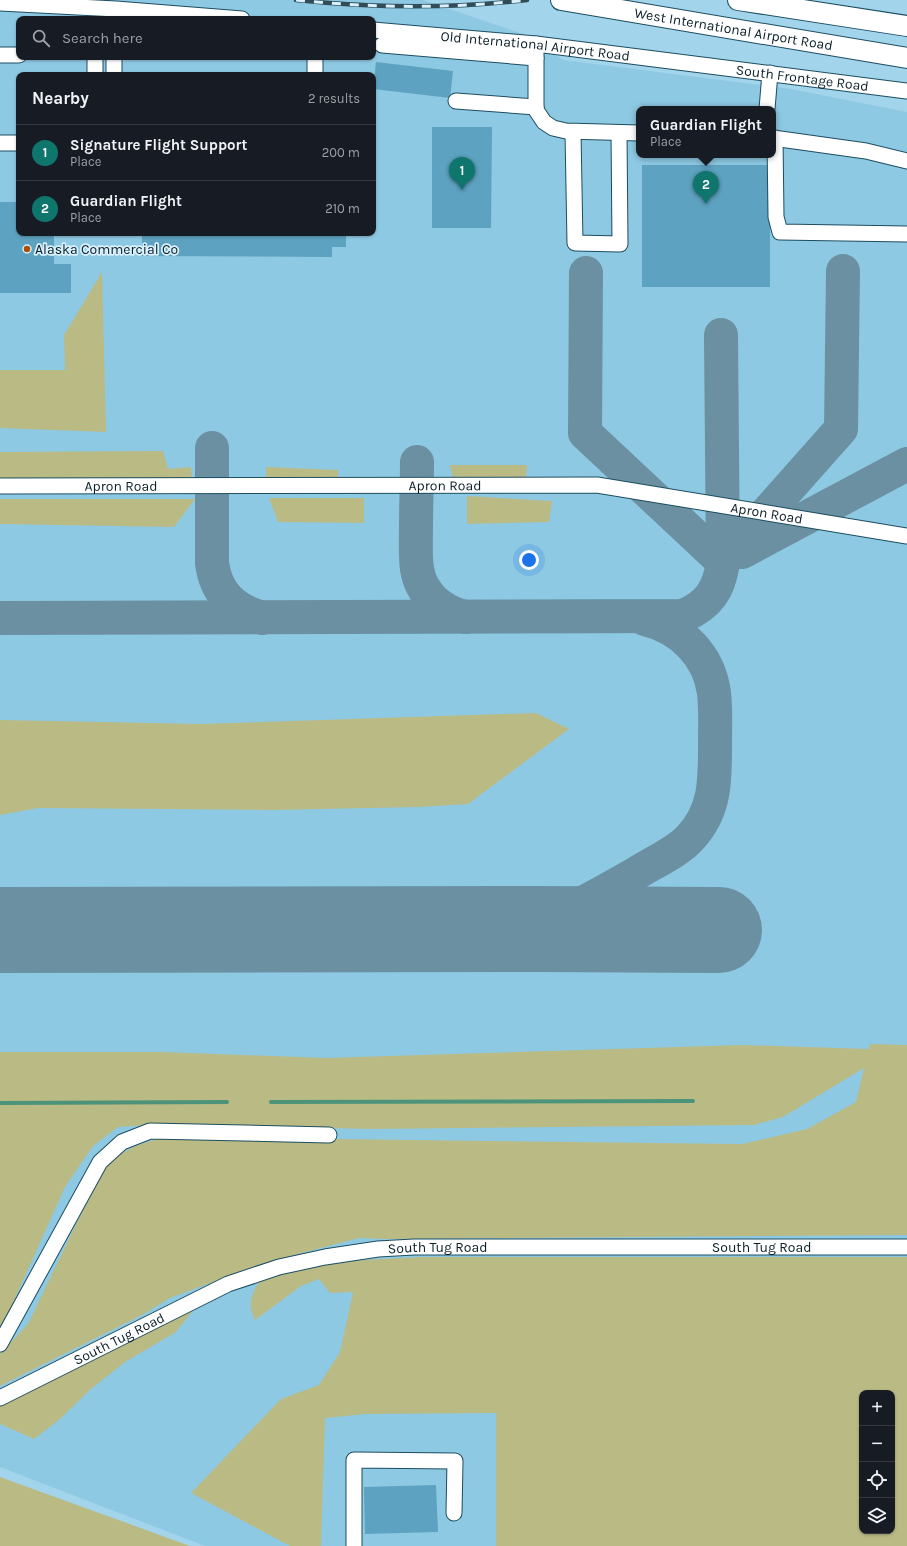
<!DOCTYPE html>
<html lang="en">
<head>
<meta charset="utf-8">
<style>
	body { margin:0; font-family:Karla,sans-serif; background:#20242c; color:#f1f3f6 }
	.controls { position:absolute; right:12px; bottom:12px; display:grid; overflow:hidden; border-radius:8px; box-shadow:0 1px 3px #0004 }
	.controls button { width:36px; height:36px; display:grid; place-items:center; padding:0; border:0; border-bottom:1px solid #363941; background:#171b24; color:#f1f3f6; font:20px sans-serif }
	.you { position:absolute; left:529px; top:560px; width:14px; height:14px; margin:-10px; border:3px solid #fff; border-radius:50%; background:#1a73e8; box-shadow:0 0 0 6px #1a73e833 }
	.badge { display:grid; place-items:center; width:26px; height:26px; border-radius:50%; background:#0f766e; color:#fff; font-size:13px; font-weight:700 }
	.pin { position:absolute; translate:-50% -33px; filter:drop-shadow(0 1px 2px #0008) }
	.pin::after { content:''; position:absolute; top:21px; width:14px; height:12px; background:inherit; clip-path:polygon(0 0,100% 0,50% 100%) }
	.popup { position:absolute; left:636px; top:106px; width:140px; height:52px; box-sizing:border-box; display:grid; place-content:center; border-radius:8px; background:#171b24; filter:drop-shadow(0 1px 3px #0005); font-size:13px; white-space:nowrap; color:#9ea1a6 }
	.popup b { font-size:15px; color:#f1f3f6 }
	.popup::after { content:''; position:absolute; left:50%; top:100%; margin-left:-8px; border:8px solid transparent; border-top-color:#171b24 }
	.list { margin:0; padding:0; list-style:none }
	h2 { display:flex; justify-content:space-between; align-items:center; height:52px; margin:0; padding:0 16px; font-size:17px }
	h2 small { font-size:13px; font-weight:400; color:#9ea1a6 }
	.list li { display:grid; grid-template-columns:26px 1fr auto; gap:12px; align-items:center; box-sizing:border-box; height:56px; padding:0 16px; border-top:1px solid #363941 }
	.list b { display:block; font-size:15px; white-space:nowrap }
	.list p { margin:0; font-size:13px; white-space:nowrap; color:#9ea1a6 }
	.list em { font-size:13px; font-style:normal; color:#9ea1a6 }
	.icon { flex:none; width:22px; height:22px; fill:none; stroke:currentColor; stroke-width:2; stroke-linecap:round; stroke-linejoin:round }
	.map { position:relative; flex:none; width:907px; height:1546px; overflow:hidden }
	.search { position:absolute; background:#171b24; box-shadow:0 1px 3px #0004; left:16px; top:16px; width:360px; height:44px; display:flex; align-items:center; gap:10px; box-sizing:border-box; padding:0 14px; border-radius:8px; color:#9ea1a6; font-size:15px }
	.panel { position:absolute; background:#171b24; box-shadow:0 1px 3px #0004; left:16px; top:72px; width:360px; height:164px; border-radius:8px }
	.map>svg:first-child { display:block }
	.built { fill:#8ec9e3; fill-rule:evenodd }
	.green { fill:#baba85; fill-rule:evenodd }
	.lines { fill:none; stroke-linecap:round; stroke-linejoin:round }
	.stream { stroke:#4c9379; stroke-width:4 }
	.taxiway { stroke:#6a90a2; stroke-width:34 }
	.runway { stroke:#6a90a2; stroke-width:86 }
	.building { fill:#5da2c0 }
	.minor-casing { stroke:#1c4d60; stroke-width:17 }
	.major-casing { stroke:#1c4d60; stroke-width:22 }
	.minor { stroke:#fff; stroke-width:15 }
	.major { stroke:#fff; stroke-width:20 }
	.rail-casing { stroke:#314c59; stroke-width:4.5 }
	.rail { stroke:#d8f1fd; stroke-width:3; stroke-dasharray:9; stroke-linecap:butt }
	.poi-dot { fill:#ae4d06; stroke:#d8f1fd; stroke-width:1.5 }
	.labels { text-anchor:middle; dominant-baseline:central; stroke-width:3.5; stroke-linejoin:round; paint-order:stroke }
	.street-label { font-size:14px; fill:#0a1e27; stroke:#d8f1fd }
	.poi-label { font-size:14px; fill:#0a1e27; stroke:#d8f1fd; text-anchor:start }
</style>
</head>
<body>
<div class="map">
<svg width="907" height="1546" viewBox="0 0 907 1546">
	<rect width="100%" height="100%" fill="#a2d4eb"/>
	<!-- built -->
	<path class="built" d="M 0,0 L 423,0 L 526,35 L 563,60 L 791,89 L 907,112 L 907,1546 L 205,1546 L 0,1467 ZM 19,19 L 373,19 L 373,57 L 19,57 ZM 19,75 L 373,75 L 373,233 L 19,233 ZM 639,109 L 773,109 L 773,155 L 639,155 ZM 862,1393 L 892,1393 L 892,1531 L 862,1531 Z"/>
	<!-- green -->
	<g class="green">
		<path d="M 102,272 L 106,432 L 0,428 L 0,370 L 65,370 L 64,335 Z"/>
		<path d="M 163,451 L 168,469 L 191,467 L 192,478 L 0,479 L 0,452 Z"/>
		<path d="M 450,465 L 527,465 L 526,478 L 453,478 Z"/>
		<path d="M 266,467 L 338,470 L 338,479 L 266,479 Z"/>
		<path d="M 467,496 L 552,501 L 549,522 L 467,524 Z"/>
		<path d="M 269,498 L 364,498 L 364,523 L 278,522 Z"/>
		<path d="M 0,499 L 195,499 L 174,527 L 0,524 Z"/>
		<path d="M 536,713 L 569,729 L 468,804 L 419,807 L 274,810 L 38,808 L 0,815 L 0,720 L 201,724 Z"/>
		<path d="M 870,1044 L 907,1045 L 907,1235 L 385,1239 L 359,1238 L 264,1263 L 170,1298 L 142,1315 L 0,1386 L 0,1354 L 28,1324 L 95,1185 L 110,1160 L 135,1146 L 163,1137 L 742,1144 L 807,1129 L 856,1102 L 864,1068 L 783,1117 L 754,1125 L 371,1129 L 164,1124 L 118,1127 L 93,1146 L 65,1187 L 0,1332 L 0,1052 L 162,1052 L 326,1058 L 743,1045 L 869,1049 Z"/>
		<path d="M 422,1257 L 907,1257 L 907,1546 L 496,1546 L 496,1413 L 365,1414 L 325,1418 L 321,1546 L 290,1546 L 191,1493 L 281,1399 L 319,1385 L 340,1352 L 353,1292 L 330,1293 L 319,1279 L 301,1286 L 255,1320 C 247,1303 251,1295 260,1281 L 311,1267 L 363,1260 ZM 862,1393 L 892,1393 L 892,1531 L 862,1531 Z"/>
		<path d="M 195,1308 L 176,1332 L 125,1362 L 91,1389 L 60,1419 L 34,1439 L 0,1424 L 0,1406 Z"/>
		<path d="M 0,1477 L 190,1546 L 0,1546 Z"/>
	</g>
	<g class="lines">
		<!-- stream -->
		<g class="stream">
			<path d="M 271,1102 L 693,1101"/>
			<path d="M 0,1103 L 227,1102"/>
		</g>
		<!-- taxiway -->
		<g class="taxiway">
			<path d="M 586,273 L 585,433 L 723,562"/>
			<path d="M 212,448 L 212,563 C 216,594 234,610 263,618"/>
			<path d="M 417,462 C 417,483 416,505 416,526 C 416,540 415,555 417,569 C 421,594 441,612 466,617"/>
			<path d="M 742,552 L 907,464"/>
			<path d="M 723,562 L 841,429 L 843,271"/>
			<path d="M 0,618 L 683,616 C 709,605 719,590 723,562 L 721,335"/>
			<path d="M 534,929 C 571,909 609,890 645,868 C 660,859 678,851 690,838 C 716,810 715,780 715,744 C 715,728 716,710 714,693 C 709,655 681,628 645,619"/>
		</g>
		<!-- runway -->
		<path class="runway" d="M 0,930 L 534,929 L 719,930"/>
	</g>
	<!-- building -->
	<g class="building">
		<path d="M 376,62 L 453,71 L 450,98 L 373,89 Z"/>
		<path d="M 432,127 L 492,127 L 491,228 L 432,228 Z"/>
		<rect x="642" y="165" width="128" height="122"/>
		<path d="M 0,202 L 19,202 L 19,233 L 54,233 L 54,264 L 71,264 L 71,293 L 0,293 Z"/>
		<path d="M 142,233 L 346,233 L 346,247 L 332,247 L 332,257 L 142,256 Z"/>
		<path d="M 436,1485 L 438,1532 L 365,1534 L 364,1487 Z"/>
	</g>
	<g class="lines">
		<defs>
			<g id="minor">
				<path d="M 0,3 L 116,9 L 242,19"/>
				<path id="s1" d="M 373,30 L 536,44 L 907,91"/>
				<path d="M 536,44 L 536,110 L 544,122 L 553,128 L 566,131 L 639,133"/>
				<path d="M 382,45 L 536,58"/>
				<path d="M 0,55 L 19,55"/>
				<path d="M 95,57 L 95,75"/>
				<path d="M 114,75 L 114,57"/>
				<path d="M 315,75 L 315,57"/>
				<path d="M 456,101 L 536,107"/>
				<path d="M 767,109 L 770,73"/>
				<path d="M 573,132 L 575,243 L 620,244 L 619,133"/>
				<path d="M 773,138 L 866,151 L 907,161"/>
				<path d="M 775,138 L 776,217 L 780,232 L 907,234"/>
				<path d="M 0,143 L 19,143"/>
				<path id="s2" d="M 0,486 L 597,485 L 907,536"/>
				<path d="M 0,1344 L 100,1162 L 122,1142 L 150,1131 L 329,1135"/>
				<path id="s3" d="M 0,1398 L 228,1284 L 279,1267 L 325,1257 L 378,1249 L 414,1247 L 907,1247"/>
				<path d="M 354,1546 L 354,1460 L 455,1461 L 454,1513"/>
			</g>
			<g id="major">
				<path id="s4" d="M 561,0 L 907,58"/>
				<path d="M 738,0 L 907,26"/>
			</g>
		</defs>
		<!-- minor casing -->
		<use href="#minor" class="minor-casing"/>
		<!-- major casing -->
		<use href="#major" class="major-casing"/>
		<!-- minor -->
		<use href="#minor" class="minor"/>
		<!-- major -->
		<use href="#major" class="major"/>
		<defs>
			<path id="rail" d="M 296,0 C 373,8 450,9 527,0"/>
		</defs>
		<!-- rail casing -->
		<use href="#rail" class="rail-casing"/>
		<!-- rail -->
		<use href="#rail" class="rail"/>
	</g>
	<!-- markers -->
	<circle class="poi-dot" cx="27" cy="249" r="4"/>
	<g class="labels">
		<!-- street labels -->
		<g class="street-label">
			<text stroke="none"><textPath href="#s4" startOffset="175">West International Airport Road</textPath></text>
			<text stroke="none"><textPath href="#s1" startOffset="163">Old International Airport Road</textPath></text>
			<text stroke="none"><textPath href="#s1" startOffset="432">South Frontage Road</textPath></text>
			<text stroke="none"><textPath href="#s2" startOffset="445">Apron Road</textPath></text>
			<text stroke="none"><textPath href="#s2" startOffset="121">Apron Road</textPath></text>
			<text stroke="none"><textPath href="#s2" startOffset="769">Apron Road</textPath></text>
			<text stroke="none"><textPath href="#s3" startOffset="793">South Tug Road</textPath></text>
			<text stroke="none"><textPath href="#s3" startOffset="469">South Tug Road</textPath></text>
			<text stroke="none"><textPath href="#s3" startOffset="133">South Tug Road</textPath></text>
		</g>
		<!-- poi labels -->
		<g class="poi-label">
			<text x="35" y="249">Alaska Commercial Co</text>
		</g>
	</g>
</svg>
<div class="controls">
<button>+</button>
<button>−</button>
<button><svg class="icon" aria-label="locate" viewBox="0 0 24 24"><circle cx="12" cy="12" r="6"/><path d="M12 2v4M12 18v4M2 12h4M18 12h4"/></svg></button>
<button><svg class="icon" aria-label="layers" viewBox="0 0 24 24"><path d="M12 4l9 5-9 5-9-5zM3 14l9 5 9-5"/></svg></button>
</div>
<div class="you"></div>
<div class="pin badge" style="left:462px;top:190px">1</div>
<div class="pin badge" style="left:706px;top:204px">2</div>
<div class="popup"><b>Guardian Flight</b>Place</div>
<div class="search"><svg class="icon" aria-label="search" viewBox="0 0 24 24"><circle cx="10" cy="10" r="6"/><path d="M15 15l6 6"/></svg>Search here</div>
<section class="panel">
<h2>Nearby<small>2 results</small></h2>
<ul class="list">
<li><span class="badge">1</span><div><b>Signature Flight Support</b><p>Place</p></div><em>200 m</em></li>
<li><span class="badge">2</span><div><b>Guardian Flight</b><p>Place</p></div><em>210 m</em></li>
</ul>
</section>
</div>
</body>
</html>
